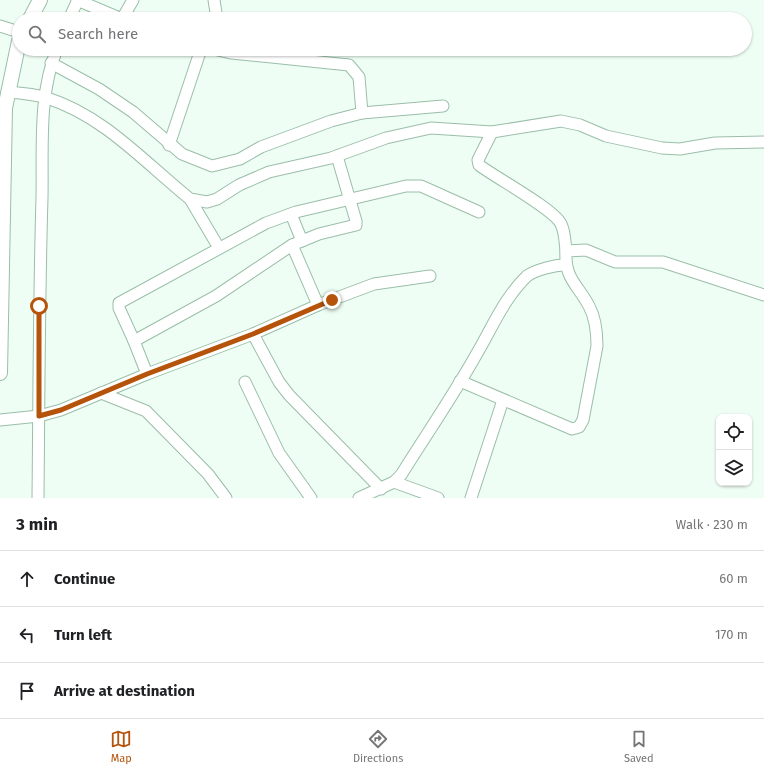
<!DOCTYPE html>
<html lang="en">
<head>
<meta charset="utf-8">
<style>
	body { margin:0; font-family:"Fira Sans",sans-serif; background:#f6f6f6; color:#202124 }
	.controls { position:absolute; right:12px; bottom:12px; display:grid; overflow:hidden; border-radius:8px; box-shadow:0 1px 3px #0004 }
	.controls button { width:36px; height:36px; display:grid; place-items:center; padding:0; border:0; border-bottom:1px solid #e0e0e0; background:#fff; color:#202124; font:20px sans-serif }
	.stop { position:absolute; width:12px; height:12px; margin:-9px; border:3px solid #b45309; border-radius:50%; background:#fff }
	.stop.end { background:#b45309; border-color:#fff; box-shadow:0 1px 4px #0008 }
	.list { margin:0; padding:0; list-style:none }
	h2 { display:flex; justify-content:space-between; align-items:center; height:52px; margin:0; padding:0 16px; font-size:17px }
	h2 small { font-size:13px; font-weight:400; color:#757577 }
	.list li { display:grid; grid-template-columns:26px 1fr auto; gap:12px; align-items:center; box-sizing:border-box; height:56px; padding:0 16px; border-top:1px solid #e0e0e0 }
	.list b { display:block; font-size:15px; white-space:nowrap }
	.list em { font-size:13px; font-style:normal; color:#757577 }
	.icon { flex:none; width:22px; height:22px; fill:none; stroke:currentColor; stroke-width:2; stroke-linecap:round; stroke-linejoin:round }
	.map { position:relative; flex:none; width:764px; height:498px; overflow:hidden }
	.search { position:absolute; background:#fff; box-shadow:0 1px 3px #0004; left:12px; right:12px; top:12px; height:44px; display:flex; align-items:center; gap:10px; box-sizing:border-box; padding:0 14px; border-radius:22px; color:#757577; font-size:15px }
	.sheet { height:220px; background:#fff }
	nav { display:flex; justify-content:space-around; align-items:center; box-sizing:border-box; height:56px; border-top:1px solid #e0e0e0; background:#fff; font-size:11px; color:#757577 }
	nav a { display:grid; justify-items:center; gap:2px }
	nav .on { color:#b45309 }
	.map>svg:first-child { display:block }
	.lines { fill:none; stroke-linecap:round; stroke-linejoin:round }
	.minor-casing { stroke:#9abea8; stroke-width:13 }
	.tertiary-casing { stroke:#9abea8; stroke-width:16 }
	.minor { stroke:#fff; stroke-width:11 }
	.tertiary { stroke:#fff; stroke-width:14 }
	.route { stroke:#b45309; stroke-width:5 }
</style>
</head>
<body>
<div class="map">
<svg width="764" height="498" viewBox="0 0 764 498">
	<rect width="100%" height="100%" fill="#effef4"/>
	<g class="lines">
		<defs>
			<g id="minor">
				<path d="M 77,0 L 122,19"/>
				<path d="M 214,0 L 217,19"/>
				<path d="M 69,19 L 78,0"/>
				<path d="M 122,19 L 133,0"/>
				<path d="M 0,26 L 19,32"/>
				<path d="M 213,49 L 231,53 L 349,65 L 359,77 L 362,113"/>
				<path d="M 51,63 L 99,89 L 133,112 L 182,154 L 212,166 L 240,159 L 261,147 L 331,121 L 362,113 L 443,106"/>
				<path d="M 7,92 C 20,93 34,94 47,98 C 104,116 144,162 190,199 L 207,202 L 217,199 L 239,185 L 269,172 L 331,158 L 386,138 L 431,128 L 492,132 L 561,121 L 580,125 L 606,136 L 662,148 L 680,149 L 715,143 L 764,142"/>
				<path d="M 492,132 L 478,160 L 479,165 C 496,178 554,209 561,224 C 565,232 565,242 566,251"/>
				<path d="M 169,145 L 201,49"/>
				<path d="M 190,199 L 219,248"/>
				<path d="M 291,214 L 302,241"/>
				<path d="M 292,245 L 318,305"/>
				<path d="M 253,334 L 279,382 L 289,395 L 381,489"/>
				<path d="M 134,341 L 119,308 L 119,303 L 266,223 L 296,212 L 406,186 L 421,186 L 479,212"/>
				<path d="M 147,374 L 134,341 L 216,296 L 292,245 L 319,234 L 356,225 L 356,221 L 337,156"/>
				<path d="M 460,381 L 572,429 L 579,427 L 583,420 L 597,346 C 597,334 595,317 589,306 C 578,285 564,278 566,251 L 586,250 L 615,262 L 663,262 L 764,295"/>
				<path d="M 245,382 L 279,453 L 311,498"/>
				<path d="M 101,393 L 146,411 L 208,474 L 226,498"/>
				<path d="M 0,420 L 39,416 L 61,410 L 147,374 L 253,334 L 318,305 L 374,284 L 430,276"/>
				<path d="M 394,482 L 438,498"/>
				<path d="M 38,498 C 39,398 39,298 42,198 C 43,149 38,95 57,49"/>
				<path d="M 359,498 L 394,482 L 401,475 C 426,435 453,396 476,355 C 492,328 504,298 527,276 C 535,270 555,265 565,265"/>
				<path d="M 471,498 L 503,400"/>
			</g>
			<g id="tertiary">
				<path d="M 30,19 L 40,0"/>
				<path d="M 0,373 L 5,108 L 19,41"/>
			</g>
		</defs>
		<!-- minor casing -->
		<use href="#minor" class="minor-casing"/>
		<!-- tertiary casing -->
		<use href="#tertiary" class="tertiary-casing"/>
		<!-- minor -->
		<use href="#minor" class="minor"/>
		<!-- tertiary -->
		<use href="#tertiary" class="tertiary"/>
	</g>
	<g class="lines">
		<!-- route -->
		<path class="route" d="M 39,306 L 39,416 L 61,410 L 147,374 L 253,334 L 332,300"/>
	</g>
</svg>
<div class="controls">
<button><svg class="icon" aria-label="locate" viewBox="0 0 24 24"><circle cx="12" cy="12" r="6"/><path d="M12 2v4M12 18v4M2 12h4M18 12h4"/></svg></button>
<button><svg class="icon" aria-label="layers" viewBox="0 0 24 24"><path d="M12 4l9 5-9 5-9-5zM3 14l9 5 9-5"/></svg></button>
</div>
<div class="stop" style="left:39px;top:306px"></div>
<div class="stop end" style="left:332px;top:300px"></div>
<div class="search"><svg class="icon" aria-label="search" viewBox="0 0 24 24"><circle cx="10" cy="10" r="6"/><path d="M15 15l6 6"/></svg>Search here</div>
</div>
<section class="sheet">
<h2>3 min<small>Walk · 230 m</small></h2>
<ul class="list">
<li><svg class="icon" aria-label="ahead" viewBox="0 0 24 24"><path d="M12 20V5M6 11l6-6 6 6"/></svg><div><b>Continue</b></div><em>60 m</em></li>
<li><svg class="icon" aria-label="left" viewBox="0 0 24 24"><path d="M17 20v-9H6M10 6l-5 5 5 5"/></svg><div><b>Turn left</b></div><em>170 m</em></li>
<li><svg class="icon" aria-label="arrive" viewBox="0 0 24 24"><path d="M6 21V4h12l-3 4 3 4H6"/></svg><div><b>Arrive at destination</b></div></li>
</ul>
</section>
<nav>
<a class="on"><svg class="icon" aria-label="map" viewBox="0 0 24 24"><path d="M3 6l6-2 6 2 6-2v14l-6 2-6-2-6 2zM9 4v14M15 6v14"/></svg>Map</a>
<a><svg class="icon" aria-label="directions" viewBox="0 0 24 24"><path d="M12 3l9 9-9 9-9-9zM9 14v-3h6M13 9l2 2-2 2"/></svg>Directions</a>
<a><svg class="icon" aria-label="saved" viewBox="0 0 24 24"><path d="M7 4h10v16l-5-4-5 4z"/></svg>Saved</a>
</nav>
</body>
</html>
